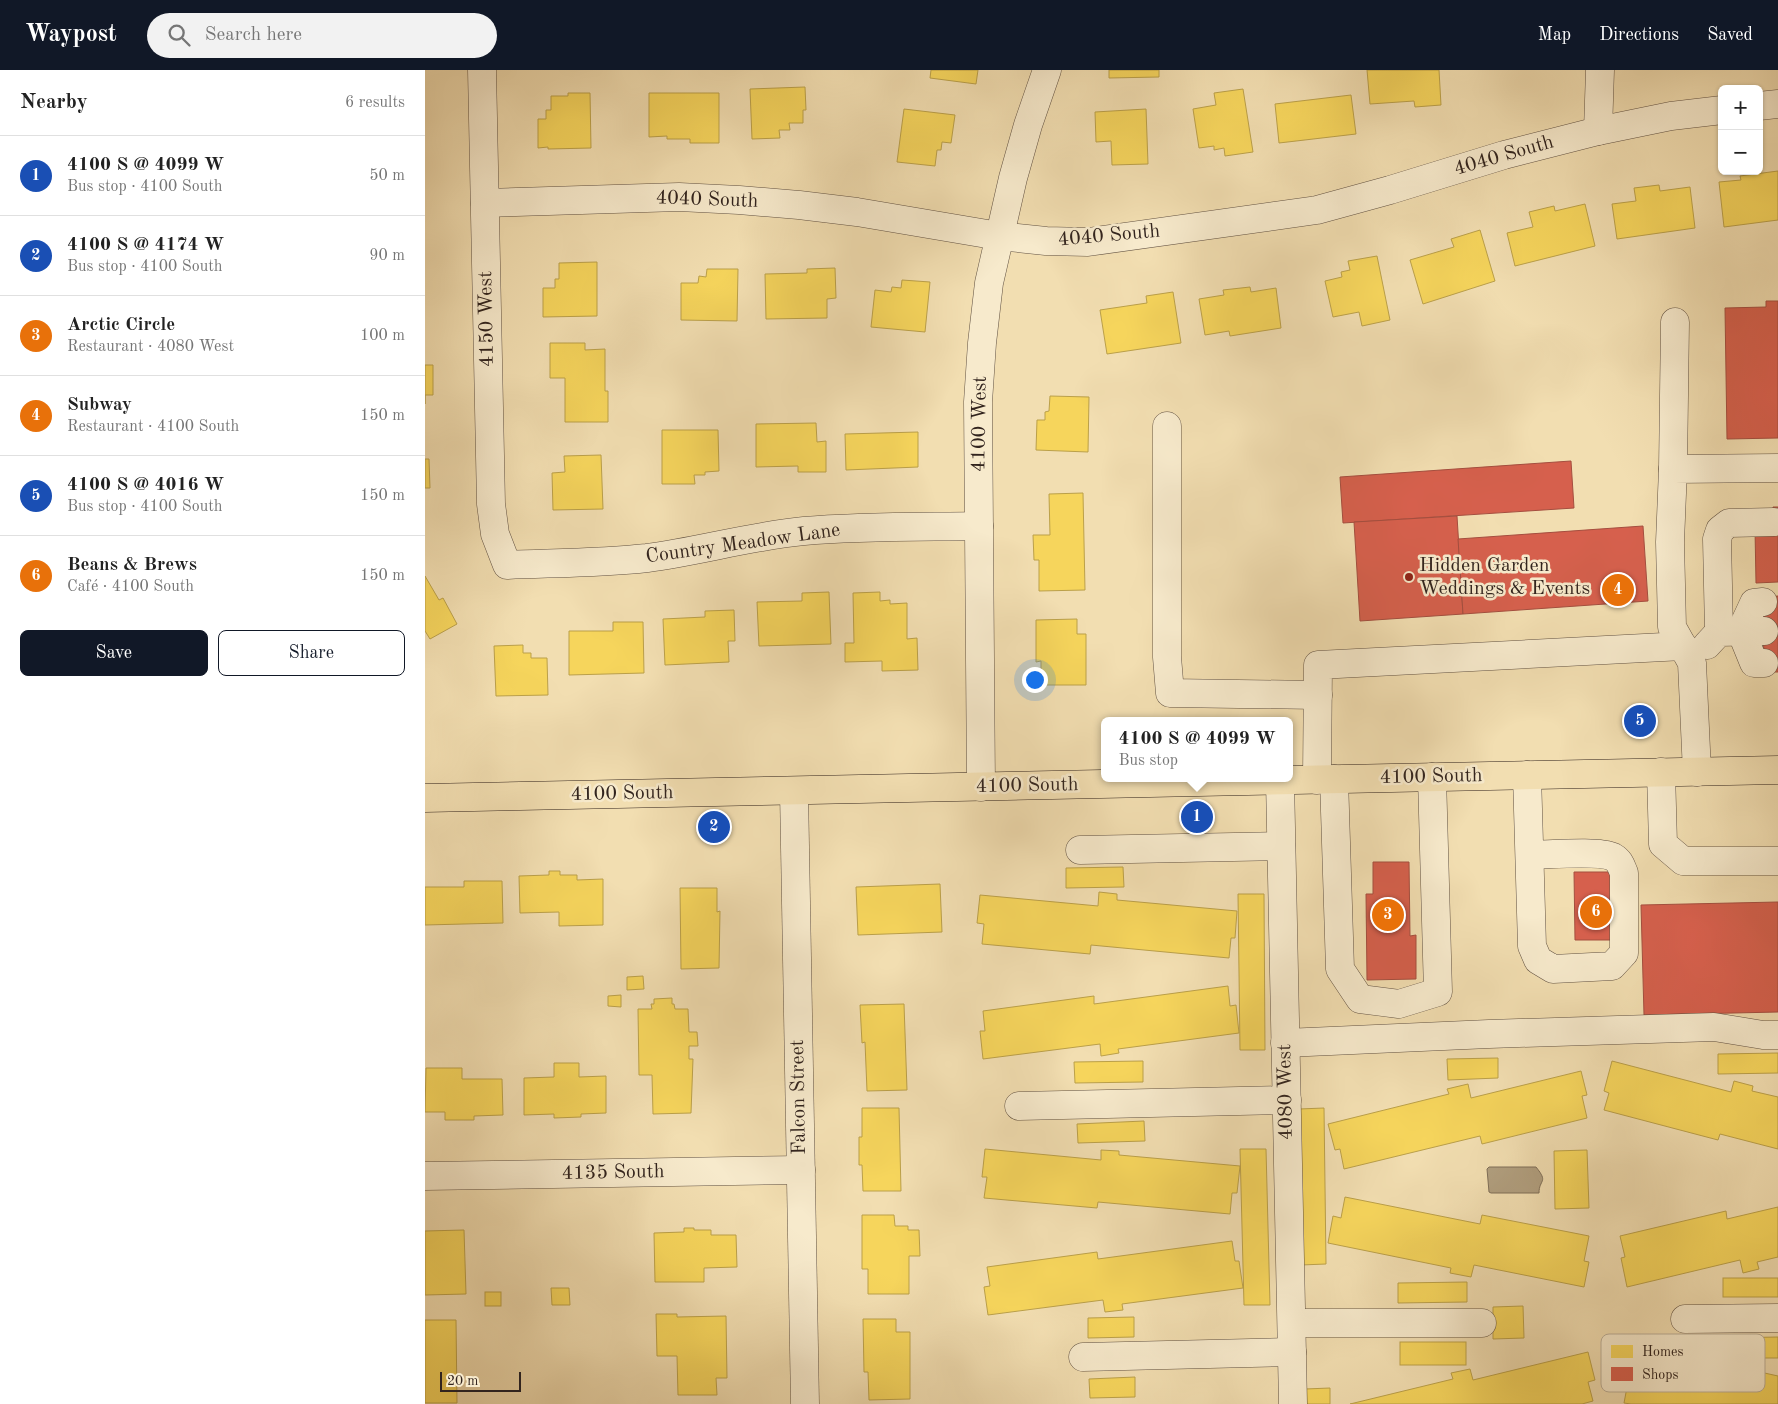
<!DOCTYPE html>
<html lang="en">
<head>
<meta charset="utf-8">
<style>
	body { margin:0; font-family:"Old Standard TT",serif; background:#f2f2f2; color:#222 }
	.controls { position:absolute; right:15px; top:15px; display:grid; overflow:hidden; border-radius:8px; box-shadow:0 1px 4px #0004 }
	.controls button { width:45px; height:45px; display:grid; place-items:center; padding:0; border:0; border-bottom:1px solid #e0e0e0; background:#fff; color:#222; font:25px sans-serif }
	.scale { position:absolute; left:15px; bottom:12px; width:81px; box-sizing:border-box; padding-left:5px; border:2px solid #32241e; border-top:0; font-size:14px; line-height:18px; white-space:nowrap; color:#32241e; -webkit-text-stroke:4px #f7eacc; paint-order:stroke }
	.you { position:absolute; left:609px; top:609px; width:18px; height:18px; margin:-12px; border:4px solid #fff; border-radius:50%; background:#1a73e8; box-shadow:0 0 0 8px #1a73e833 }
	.badge { display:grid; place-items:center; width:32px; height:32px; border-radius:50%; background:#111827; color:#fff; font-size:16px; font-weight:700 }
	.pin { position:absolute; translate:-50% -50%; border:2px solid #fff; box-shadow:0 1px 5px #0006 }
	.popup { position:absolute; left:676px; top:647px; width:192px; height:65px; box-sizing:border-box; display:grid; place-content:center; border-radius:8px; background:#fff; filter:drop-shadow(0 1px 4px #0005); font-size:16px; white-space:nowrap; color:#767676 }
	.popup b { font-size:19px; color:#222 }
	.popup::after { content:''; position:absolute; left:50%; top:100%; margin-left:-10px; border:10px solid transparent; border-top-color:#fff }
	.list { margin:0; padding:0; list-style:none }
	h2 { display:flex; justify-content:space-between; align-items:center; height:65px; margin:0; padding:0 20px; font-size:21px }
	h2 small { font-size:16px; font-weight:400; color:#767676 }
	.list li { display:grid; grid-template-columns:32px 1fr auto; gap:15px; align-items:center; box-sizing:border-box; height:80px; padding:0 20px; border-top:1px solid #e0e0e0 }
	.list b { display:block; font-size:19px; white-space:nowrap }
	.list p { margin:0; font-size:16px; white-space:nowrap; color:#767676 }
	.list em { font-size:16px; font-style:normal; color:#767676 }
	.actions { display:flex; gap:10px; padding:15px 20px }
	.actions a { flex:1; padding:11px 0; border:1px solid #111827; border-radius:8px; text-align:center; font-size:18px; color:#111827 }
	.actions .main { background:#111827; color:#fff }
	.icon { flex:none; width:28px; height:28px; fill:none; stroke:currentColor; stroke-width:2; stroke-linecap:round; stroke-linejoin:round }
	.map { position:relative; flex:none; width:1353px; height:1334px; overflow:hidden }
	header { display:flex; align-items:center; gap:30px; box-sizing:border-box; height:70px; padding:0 25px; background:#111827; color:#fff }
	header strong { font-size:24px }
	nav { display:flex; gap:28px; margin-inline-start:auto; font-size:18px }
	.search { width:350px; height:45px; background:#f2f2f2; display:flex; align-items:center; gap:12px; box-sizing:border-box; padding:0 18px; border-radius:28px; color:#767676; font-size:19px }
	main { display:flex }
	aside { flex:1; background:#fff }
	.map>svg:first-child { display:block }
	.water { fill:#b19f7f; stroke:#7e6e58 }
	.homes { fill:#f6d55c; stroke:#bba049 }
	.shops { fill:#d6604d; stroke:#a54e3f }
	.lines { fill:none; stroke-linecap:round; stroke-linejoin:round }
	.minor-casing { stroke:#625243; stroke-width:29 }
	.major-casing { stroke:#32241e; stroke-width:29 }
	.minor { stroke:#f7eacc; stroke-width:28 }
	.major { stroke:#f2deb1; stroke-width:28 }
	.poi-dot { fill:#8f2418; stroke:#f7eacc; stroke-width:2 }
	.labels { text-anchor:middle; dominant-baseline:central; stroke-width:5; stroke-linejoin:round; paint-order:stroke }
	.street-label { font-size:20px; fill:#32241e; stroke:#f7eacc }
	.poi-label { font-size:20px; fill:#32241e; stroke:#f7eacc; text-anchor:start }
	.key { fill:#f7eacc; stroke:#bcaf98; stroke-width:1 }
	.key-label { font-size:14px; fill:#32241e }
</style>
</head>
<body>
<header>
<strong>Waypost</strong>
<div class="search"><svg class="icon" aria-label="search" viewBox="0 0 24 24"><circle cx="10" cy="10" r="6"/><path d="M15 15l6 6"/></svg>Search here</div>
<nav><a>Map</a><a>Directions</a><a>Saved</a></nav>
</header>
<main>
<aside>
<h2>Nearby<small>6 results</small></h2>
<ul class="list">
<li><span class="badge" style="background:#1a4fb4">1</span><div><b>4100 S @ 4099 W</b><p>Bus stop · 4100 South</p></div><em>50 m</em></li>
<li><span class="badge" style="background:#1a4fb4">2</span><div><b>4100 S @ 4174 W</b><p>Bus stop · 4100 South</p></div><em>90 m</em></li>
<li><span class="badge" style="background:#e8710a">3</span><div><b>Arctic Circle</b><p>Restaurant · 4080 West</p></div><em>100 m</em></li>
<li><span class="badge" style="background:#e8710a">4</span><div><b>Subway</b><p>Restaurant · 4100 South</p></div><em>150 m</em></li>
<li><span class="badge" style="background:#1a4fb4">5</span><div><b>4100 S @ 4016 W</b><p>Bus stop · 4100 South</p></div><em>150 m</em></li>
<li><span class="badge" style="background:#e8710a">6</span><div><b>Beans &amp; Brews</b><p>Café · 4100 South</p></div><em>150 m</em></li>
</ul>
<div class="actions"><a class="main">Save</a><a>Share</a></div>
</aside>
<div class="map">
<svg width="1353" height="1334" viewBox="0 0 1353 1334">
	<rect width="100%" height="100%" fill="#f2deb1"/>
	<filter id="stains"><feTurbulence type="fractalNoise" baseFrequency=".004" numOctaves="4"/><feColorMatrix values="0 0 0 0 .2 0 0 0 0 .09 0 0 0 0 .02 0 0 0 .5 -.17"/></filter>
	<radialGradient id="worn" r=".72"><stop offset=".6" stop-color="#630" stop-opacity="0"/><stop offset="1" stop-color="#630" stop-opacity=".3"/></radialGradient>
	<!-- water -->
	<path class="water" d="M 1064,1097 L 1111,1097 C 1124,1113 1114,1109 1114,1123 L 1066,1123 L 1064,1122 L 1062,1099 Z"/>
	<!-- homes -->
	<g class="homes">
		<path d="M 506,0 L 553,0 L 551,14 L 505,8 Z"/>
		<path d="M 684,0 L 734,0 L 734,7 L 684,8 Z"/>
		<path d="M 942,0 L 1014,0 L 1016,35 L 990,37 L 989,31 L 945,34 Z"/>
		<path d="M 380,17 L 381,40 L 378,40 L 378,53 L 364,53 L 365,60 L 354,60 L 355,68 L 327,69 L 325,19 Z"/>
		<path d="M 818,19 L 828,82 L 800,86 L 799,78 L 789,80 L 789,76 L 774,78 L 768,39 L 791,35 L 789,23 Z"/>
		<path d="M 143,23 L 165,23 L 166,78 L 123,79 L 123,77 L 113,78 L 113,49 L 121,49 L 121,40 L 126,40 L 126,26 L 143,26 Z"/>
		<path d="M 224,23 L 294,23 L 294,73 L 265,73 L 265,69 L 242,69 L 242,66 L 224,67 Z"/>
		<path d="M 926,25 L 931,64 L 854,73 L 850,34 Z"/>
		<path d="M 479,39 L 530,45 L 526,73 L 517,72 L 516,80 L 512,80 L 510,96 L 472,92 Z"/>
		<path d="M 721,39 L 723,94 L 687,95 L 686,71 L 671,72 L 670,42 Z"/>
		<path d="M 1353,101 L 1353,150 L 1299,157 L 1294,112 L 1316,110 L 1315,106 Z"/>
		<path d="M 1234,115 L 1235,121 L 1265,117 L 1270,158 L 1192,169 L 1187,134 L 1211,131 L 1209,118 Z"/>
		<path d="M 1160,134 L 1170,176 L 1090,196 L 1082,163 L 1108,157 L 1104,142 L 1129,136 L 1130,141 Z"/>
		<path d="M 1055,160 L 1070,211 L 998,234 L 985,190 L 1029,177 L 1026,169 Z"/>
		<path d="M 952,186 L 965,250 L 937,256 L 934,242 L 908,247 L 900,211 L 917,207 L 916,202 L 925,200 L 923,191 Z"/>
		<path d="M 172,192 L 172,246 L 118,247 L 118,218 L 130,218 L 130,209 L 134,209 L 134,193 Z"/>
		<path d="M 410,198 L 411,228 L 402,229 L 402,248 L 341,249 L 340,204 L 382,203 L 382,199 Z"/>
		<path d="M 282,199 L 313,199 L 312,251 L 256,250 L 256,213 L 273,213 L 274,206 L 281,207 Z"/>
		<path d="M 477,210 L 505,212 L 500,262 L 446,257 L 450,220 L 466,222 L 467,217 L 476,218 Z"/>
		<path d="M 825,217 L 826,222 L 851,218 L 856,258 L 805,266 L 804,261 L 780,265 L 774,229 L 799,225 L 798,220 Z"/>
		<path d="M 748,222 L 756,273 L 682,284 L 675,240 L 722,233 L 721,226 Z"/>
		<path d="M 125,273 L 160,273 L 160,280 L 180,279 L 180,321 L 183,321 L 183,352 L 140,352 L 140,308 L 125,308 Z"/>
		<path d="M 0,295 L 8,295 L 8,325 L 0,325 L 0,334 Z"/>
		<path d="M 625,326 L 664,327 L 663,382 L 611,380 L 612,350 L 620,350 L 620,342 L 624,341 Z"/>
		<path d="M 391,353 L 392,372 L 401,371 L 401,402 L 373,402 L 373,396 L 331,397 L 331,354 Z"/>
		<path d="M 237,360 L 293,360 L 294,401 L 280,402 L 280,405 L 269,405 L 270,414 L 237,414 Z"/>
		<path d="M 493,362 L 493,397 L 421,400 L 420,364 Z"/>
		<path d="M 176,385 L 178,439 L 128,440 L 127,403 L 140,402 L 139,386 Z"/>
		<path d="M 0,389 L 4,389 L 5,418 L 0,418 Z"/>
		<path d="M 658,423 L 660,520 L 614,521 L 614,490 L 609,490 L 608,465 L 625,465 L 624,424 Z"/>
		<path d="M 0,506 L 14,530 L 18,528 L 32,554 L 5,569 L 0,561 Z"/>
		<path d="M 404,522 L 406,574 L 334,576 L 332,532 L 377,531 L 377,523 Z"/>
		<path d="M 455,522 L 455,531 L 465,530 L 465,534 L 482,533 L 482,569 L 492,568 L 493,600 L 457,601 L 457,591 L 420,592 L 420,573 L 429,573 L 428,523 Z"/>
		<path d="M 309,540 L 310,571 L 303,571 L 304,592 L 240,595 L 238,549 L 280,547 L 280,541 Z"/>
		<path d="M 652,549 L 652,564 L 661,564 L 661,615 L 616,615 L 616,591 L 611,592 L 611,550 Z"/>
		<path d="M 188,552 L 218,552 L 219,603 L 144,605 L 144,561 L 188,561 Z"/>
		<path d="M 98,575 L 98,583 L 106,583 L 106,588 L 122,588 L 123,625 L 71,626 L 69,576 Z"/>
		<path d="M 698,797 L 699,817 L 641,818 L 641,798 Z"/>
		<path d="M 124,801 L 135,801 L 135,805 L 152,805 L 152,810 L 178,809 L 178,855 L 134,856 L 134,842 L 95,843 L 94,806 L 124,805 Z"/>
		<path d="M 39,811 L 77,811 L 78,853 L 0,855 L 0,817 L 39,817 Z"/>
		<path d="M 515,814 L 517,862 L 433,865 L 431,817 Z"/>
		<path d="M 255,818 L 292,818 L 292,842 L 295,841 L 294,898 L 256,899 Z"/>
		<path d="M 674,822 L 692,824 L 692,830 L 812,841 L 810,868 L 806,868 L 804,888 L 666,875 L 665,884 L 557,874 L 559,854 L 552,853 L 555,825 L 673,836 Z"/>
		<path d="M 813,824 L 839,824 L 840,980 L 815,980 Z"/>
		<path d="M 218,906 L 219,919 L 202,920 L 202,907 Z"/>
		<path d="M 803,916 L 805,936 L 811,935 L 814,963 L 693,979 L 694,983 L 676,986 L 675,974 L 558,989 L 555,961 L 560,961 L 558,941 L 669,926 L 669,934 Z"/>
		<path d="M 196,925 L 196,937 L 183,936 L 183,926 Z"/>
		<path d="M 247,928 L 247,934 L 249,934 L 250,939 L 263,939 L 264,962 L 272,962 L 273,976 L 264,976 L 264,989 L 268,989 L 266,1043 L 228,1044 L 227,1005 L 214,1005 L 213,939 L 227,939 L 226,934 L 229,934 L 229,929 Z"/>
		<path d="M 479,934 L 482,1020 L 442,1021 L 440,972 L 437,973 L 435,935 Z"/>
		<path d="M 1353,983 L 1353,1003 L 1293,1004 L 1293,984 Z"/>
		<path d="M 1073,988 L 1073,1008 L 1023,1010 L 1022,989 Z"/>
		<path d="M 718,991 L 718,1012 L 650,1013 L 649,992 Z"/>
		<path d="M 1187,991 L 1306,1022 L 1309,1011 L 1328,1016 L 1327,1021 L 1353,1027 L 1353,1079 L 1295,1064 L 1293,1070 L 1179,1040 L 1184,1023 L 1179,1021 Z"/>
		<path d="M 129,993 L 154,993 L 154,1007 L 181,1006 L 181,1043 L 156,1044 L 156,1047 L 129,1048 L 129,1044 L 99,1045 L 99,1008 L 129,1007 Z"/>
		<path d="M 1,998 L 37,998 L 37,1009 L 77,1009 L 78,1045 L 49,1046 L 49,1050 L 20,1050 L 20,1042 L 0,1042 Z"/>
		<path d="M 1156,1001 L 1162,1025 L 1157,1026 L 1162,1048 L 1057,1074 L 1055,1066 L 919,1099 L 915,1079 L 910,1080 L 903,1054 L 1024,1024 L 1022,1019 L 1043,1014 L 1046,1028 Z"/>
		<path d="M 437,1038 L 474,1038 L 476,1121 L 438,1121 L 437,1095 L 434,1095 L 434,1067 L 437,1067 Z"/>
		<path d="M 899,1038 L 901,1194 L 876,1195 L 874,1039 Z"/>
		<path d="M 719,1051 L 720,1071 L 653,1073 L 652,1054 Z"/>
		<path d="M 560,1079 L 676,1090 L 676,1080 L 694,1081 L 694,1085 L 815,1096 L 812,1123 L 807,1123 L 805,1144 L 673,1132 L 672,1138 L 559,1128 L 562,1107 L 557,1107 Z"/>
		<path d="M 815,1079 L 841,1079 L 845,1235 L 819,1235 Z"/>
		<path d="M 1162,1080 L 1164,1138 L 1130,1139 L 1129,1081 Z"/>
		<path d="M 920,1127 L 1055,1154 L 1057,1145 L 1164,1166 L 1159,1191 L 1164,1192 L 1159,1217 L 1049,1195 L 1046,1207 L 1025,1203 L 1026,1198 L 903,1173 L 908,1146 L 916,1148 Z"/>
		<path d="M 1353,1137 L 1353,1187 L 1332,1192 L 1334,1199 L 1318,1203 L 1315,1190 L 1202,1217 L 1196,1188 L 1200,1187 L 1195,1166 L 1301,1141 L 1302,1149 Z"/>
		<path d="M 437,1145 L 469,1145 L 470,1156 L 483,1156 L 483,1160 L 494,1160 L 495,1186 L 484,1186 L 484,1224 L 443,1224 L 443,1199 L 437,1199 Z"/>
		<path d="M 259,1158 L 269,1158 L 269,1160 L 286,1160 L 286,1165 L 311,1165 L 312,1197 L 279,1198 L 279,1212 L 230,1212 L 229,1163 L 259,1162 Z"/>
		<path d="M 39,1160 L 41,1224 L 0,1225 L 0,1161 Z"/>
		<path d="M 807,1171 L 810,1191 L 814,1191 L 818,1218 L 697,1234 L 698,1240 L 680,1242 L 678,1230 L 563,1245 L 559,1217 L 565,1216 L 562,1197 L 672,1182 L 673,1189 Z"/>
		<rect x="1298" y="1208" width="55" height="19"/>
		<path d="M 1042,1212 L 1042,1232 L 973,1233 L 973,1213 Z"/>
		<path d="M 126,1218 L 144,1218 L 145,1235 L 127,1235 Z"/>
		<rect x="60" y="1222" width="16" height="14"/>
		<path d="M 1098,1236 L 1099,1268 L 1068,1269 L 1068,1237 Z"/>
		<path d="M 231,1244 L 252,1244 L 252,1247 L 301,1246 L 302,1308 L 291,1308 L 292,1325 L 253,1325 L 252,1286 L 232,1286 Z"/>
		<path d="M 709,1247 L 709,1267 L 663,1268 L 663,1248 Z"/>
		<path d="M 438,1249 L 471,1249 L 471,1262 L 485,1262 L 485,1329 L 444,1330 L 443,1302 L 439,1302 Z"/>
		<path d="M 0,1250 L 31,1250 L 32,1333 L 0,1333 Z"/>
		<path d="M 1353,1267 L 1353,1288 L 1299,1288 L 1298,1268 Z"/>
		<rect x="975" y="1272" width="66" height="23"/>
		<path d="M 1163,1282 L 1170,1310 L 1163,1312 L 1168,1331 L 1157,1334 L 925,1334 L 1028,1309 L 1026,1303 L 1045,1299 L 1048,1310 Z"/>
		<path d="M 1202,1284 L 1316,1306 L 1319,1294 L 1336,1297 L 1335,1302 L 1353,1306 L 1353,1334 L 1206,1334 L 1199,1333 L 1203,1312 L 1197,1311 Z"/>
		<path d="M 710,1307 L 710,1327 L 665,1328 L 664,1309 Z"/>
		<path d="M 905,1318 L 905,1334 L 881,1334 L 880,1319 Z"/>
	</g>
	<!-- shops -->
	<g class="shops">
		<path d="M 1341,231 L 1353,231 L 1353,368 L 1302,369 L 1300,238 L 1341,237 Z"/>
		<path d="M 1146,391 L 1149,438 L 918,453 L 915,407 Z"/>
		<path d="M 1348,437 L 1353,437 L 1353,512 L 1331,513 L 1330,459 L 1349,452 Z"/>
		<path d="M 1032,446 L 1038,544 L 935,551 L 929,452 Z"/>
		<path d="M 1218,456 L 1223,531 L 1038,544 L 1033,469 Z"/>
		<path d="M 1353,526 L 1353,602 L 1339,602 L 1338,527 Z"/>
		<path d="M 948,792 L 984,792 L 985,866 L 991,865 L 991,909 L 942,910 L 941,824 L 948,824 Z"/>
		<path d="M 1149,802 L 1191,802 L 1191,870 L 1150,870 Z"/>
		<path d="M 1353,832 L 1353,942 L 1219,945 L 1216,835 Z"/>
	</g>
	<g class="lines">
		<defs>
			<g id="minor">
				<path d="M 57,0 L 66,434 L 70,464 L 82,495 C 128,493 176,493 222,488 C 275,481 326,466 379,461 C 437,456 496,457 554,456"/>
				<path d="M 1334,36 L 1353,34"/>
				<path d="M 1173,61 L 1175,0"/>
				<path d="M 60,133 L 254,127 L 314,130 L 374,135 L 432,142 L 574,166 L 621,171 L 663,172 L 892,140 L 965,120 L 1079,85 L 1173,61 L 1246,46 L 1297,40"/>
				<path d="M 742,356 L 742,587 L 745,623 L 893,625"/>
				<path d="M 1248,399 L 1250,252"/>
				<path d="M 1338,532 L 1329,533 L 1316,561 L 1329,593 L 1339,593"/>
				<path d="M 1294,562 L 1292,469 L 1295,460 L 1304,453 L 1349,452"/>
				<path d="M 1282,575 L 1294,562 L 1339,561"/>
				<path d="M 1236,702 L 1238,774 L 1258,791 L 1353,791"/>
				<path d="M 1272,702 L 1267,593 L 1247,557 L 1245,472 L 1248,399 L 1353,398"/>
				<path d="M 1102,705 L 1107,876 L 1113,890 L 1128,899 L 1187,896 L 1199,883 L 1199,803 C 1196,796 1195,791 1188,787 C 1173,780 1123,785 1105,785"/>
				<path d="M 909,709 L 915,899 L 935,929 L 974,934 L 1013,922 L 1007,707"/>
				<path d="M 855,710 L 868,1334"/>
				<path d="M 892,710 L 893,595 L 1258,576"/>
				<path d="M 556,717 L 553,332 L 557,273 L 564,213 L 588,108 L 603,55 L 622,0"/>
				<path d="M 369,721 L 380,1334"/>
				<path d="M 655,780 L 856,776"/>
				<path d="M 860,973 L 1064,964 L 1289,957 L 1338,965 L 1353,965"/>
				<path d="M 594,1036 L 862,1030"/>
				<path d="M 0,1106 L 376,1100"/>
				<path d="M 1260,1249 L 1353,1248"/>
				<path d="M 867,1253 L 1057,1253"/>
				<path d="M 658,1287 L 867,1282"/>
			</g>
			<path id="major" d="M 0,728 L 1353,700"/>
		</defs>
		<!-- minor casing -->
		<use href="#minor" class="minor-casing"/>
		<!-- major casing -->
		<use href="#major" class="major-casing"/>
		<!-- minor -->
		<use href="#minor" class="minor"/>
		<!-- major -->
		<use href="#major" class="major"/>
	</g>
	<!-- markers -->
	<circle class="poi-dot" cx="984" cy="507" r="5"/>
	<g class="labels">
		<!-- street labels -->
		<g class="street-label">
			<text transform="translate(1079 86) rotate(-16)">4040 South</text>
			<text transform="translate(282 130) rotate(2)">4040 South</text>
			<text transform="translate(684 166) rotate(-5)">4040 South</text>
			<text transform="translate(62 249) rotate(-91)">4150 West</text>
			<text transform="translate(555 354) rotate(-89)">4100 West</text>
			<text transform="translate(318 474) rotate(-8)">Country Meadow Lane</text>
			<text transform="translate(1006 707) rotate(-1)">4100 South</text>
			<text transform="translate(602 716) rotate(-1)">4100 South</text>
			<text transform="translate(197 724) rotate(-1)">4100 South</text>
			<text transform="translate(861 1022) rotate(-91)">4080 West</text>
			<text transform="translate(374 1027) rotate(-91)">Falcon Street</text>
			<text transform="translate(188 1103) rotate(-1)">4135 South</text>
		</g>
		<!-- poi labels -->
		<g class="poi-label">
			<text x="994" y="496">Hidden Garden<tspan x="994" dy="23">Weddings &amp; Events</tspan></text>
		</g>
	</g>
	<!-- legend -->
	<rect x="1176" y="1264" width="164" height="58" rx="8" class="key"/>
	<rect x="1186" y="1275" width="22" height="13" fill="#f6d55c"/>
	<rect x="1186" y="1297" width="22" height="14" fill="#d6604d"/>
	<g class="key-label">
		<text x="1217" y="1286">Homes</text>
		<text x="1217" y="1309">Shops</text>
	</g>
	<rect width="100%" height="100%" filter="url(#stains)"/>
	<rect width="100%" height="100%" fill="url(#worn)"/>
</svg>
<div class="controls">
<button>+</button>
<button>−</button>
</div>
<div class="scale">20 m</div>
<div class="you"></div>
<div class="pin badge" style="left:772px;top:747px;background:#1a4fb4">1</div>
<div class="popup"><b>4100 S @ 4099 W</b>Bus stop</div>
<div class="pin badge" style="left:289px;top:757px;background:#1a4fb4">2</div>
<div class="pin badge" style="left:963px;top:845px;background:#e8710a">3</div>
<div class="pin badge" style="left:1193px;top:520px;background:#e8710a">4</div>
<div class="pin badge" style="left:1215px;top:651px;background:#1a4fb4">5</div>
<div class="pin badge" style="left:1171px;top:842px;background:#e8710a">6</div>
</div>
</main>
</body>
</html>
